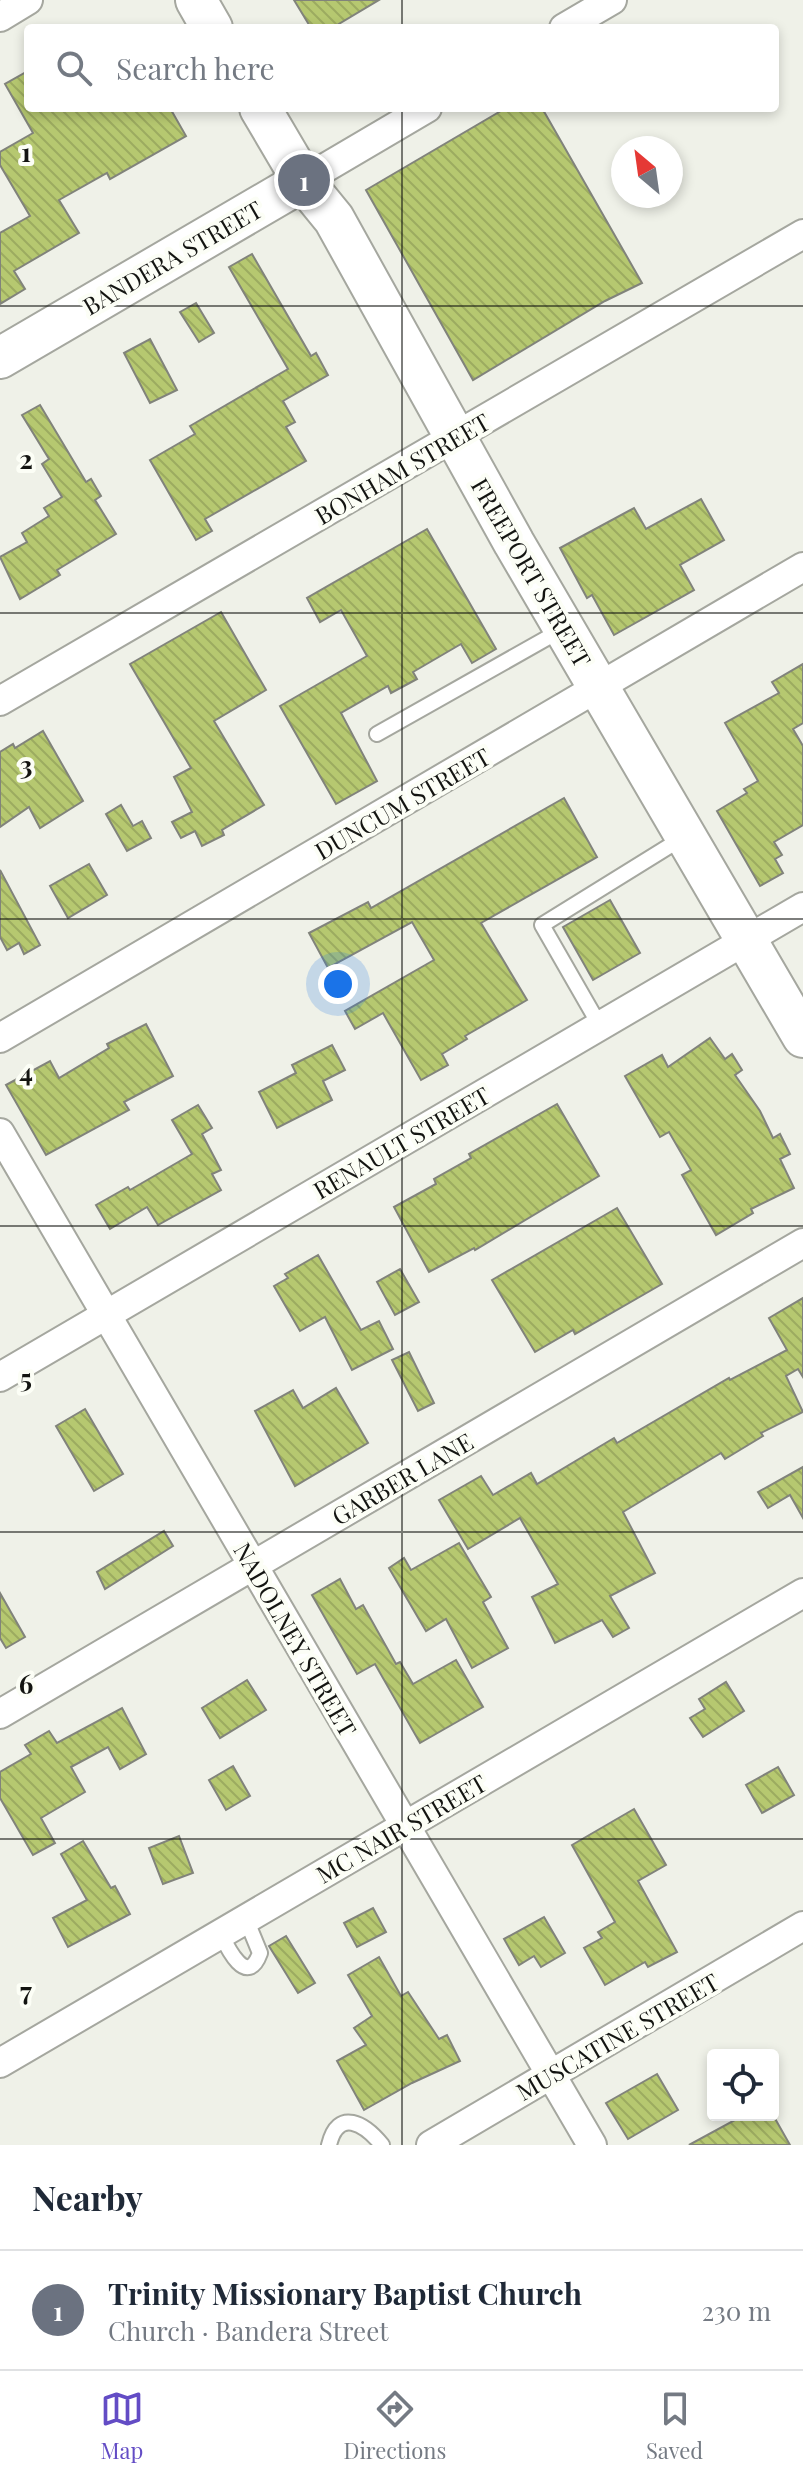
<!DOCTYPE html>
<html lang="en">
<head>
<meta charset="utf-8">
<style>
	body { margin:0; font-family:"Playfair Display",serif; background:#f2f2f3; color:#1f2937 }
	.controls { position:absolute; right:24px; bottom:24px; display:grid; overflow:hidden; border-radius:8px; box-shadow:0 4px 12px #0003 }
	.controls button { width:72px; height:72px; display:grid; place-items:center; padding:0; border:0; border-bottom:2px solid #e0e1e3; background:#fff; color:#1f2937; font:40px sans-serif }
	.compass { position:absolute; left:611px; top:136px; width:72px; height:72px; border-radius:50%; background:#fff; box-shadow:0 4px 12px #0003; rotate:331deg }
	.you { position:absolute; left:338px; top:984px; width:28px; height:28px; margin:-20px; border:6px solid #fff; border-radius:50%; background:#1a73e8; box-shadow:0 0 0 12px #1a73e833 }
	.badge { display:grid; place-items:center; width:52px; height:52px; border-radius:50%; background:#634cc5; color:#fff; font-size:26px; font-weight:700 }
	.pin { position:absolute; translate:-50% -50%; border:4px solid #fff; box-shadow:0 2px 8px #0006 }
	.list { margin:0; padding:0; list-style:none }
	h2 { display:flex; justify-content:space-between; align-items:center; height:104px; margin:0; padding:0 32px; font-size:34px }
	h2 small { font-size:26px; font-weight:400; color:#747a83 }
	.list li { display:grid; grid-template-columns:52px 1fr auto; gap:24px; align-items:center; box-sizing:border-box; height:120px; padding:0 32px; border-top:2px solid #e0e1e3 }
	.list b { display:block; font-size:30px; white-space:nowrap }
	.list p { margin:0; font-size:26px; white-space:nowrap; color:#747a83 }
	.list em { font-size:26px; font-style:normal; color:#747a83 }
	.icon { flex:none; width:44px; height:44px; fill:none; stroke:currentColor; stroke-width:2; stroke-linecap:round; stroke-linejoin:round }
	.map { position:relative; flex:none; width:803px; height:2145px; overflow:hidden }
	.search { position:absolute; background:#fff; box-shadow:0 4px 12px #0003; left:24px; right:24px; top:24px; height:88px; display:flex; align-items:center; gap:20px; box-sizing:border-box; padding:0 28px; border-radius:8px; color:#747a83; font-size:30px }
	.sheet { height:224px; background:#fff }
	nav { display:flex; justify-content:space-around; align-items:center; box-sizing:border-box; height:112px; border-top:2px solid #e0e1e3; background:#fff; font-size:22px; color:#747a83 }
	nav a { display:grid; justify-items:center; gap:4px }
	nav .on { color:#634cc5 }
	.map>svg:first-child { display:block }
	.building { fill:url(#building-back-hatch); stroke:#81837b; stroke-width:2 }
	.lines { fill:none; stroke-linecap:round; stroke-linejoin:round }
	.lane-casing { stroke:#a5a79f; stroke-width:18 }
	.street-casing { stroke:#a5a79f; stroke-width:32 }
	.secondary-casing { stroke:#a5a79f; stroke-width:44 }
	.lane { stroke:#fff; stroke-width:14 }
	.street { stroke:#fff; stroke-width:28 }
	.secondary { stroke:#fff; stroke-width:40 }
	.grid { fill:none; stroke:#131411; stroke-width:2; stroke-opacity:0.55 }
	.labels { text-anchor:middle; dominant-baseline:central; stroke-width:8; stroke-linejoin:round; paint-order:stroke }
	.street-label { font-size:24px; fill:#131411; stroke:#fcfef6 }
	.grid-label { font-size:26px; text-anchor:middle; font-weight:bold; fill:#131411; stroke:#fcfef6; stroke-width:8; stroke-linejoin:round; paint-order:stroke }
</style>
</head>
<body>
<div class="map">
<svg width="803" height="2145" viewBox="0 0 803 2145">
	<defs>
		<pattern id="building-back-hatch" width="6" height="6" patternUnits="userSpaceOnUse" patternTransform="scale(2)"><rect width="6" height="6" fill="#b6c870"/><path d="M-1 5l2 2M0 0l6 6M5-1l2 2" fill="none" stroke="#9cab60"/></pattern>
	</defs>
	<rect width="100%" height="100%" fill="#eff1e8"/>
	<!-- building -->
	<g class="building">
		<path d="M 294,0 L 379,0 L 332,28 L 311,28 Z"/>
		<path d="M 28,71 L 28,108 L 170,108 L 186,136 L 110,179 L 107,173 L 59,200 L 79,233 L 14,271 L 25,289 L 0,304 L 0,233 L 30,216 L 0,165 L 0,152 L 33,133 L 5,84 Z"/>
		<path d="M 506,108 L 542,108 L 642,283 L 605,301 L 473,380 L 366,190 Z"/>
		<path d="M 252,254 L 311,356 L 316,353 L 328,375 L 283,401 L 295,422 L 286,427 L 306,461 L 205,519 L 212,531 L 196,540 L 150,460 L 195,434 L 190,426 L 288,369 L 229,267 Z"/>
		<path d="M 196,303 L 214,333 L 199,342 L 180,312 Z"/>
		<path d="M 150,339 L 177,390 L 150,403 L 124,353 Z"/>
		<path d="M 40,405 L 86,482 L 91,479 L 101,496 L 95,500 L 116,534 L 57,570 L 60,575 L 20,599 L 0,557 L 27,542 L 22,533 L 49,516 L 44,508 L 62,497 L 42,464 L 49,459 L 22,415 Z"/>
		<path d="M 701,499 L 724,540 L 680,565 L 694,590 L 614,635 L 592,595 L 587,598 L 560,548 L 634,508 L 646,529 Z"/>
		<path d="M 427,529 L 496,649 L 472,663 L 461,644 L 413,672 L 417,679 L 391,693 L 388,686 L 341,713 L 377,781 L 336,804 L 280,706 L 367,656 L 341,610 L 320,622 L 307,598 Z"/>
		<path d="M 221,612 L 266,690 L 214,721 L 264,805 L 222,830 L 224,835 L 202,846 L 195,831 L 181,838 L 172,822 L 192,812 L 174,777 L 191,768 L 130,664 Z"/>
		<path d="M 803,664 L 803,723 L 793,729 L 803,746 L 803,825 L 774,842 L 782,855 L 775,859 L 783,873 L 760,886 L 717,811 L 747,793 L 744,789 L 758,781 L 725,723 L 779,693 L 772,682 Z"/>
		<path d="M 43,731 L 83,801 L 40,828 L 29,807 L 0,827 L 0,752 L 13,744 L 15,748 Z"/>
		<path d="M 564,798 L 597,857 L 481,923 L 527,1000 L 465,1036 L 467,1039 L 442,1054 L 448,1065 L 421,1080 L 383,1013 L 355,1029 L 345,1011 L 434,960 L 412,922 L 328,968 L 309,933 L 368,902 L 371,908 Z"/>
		<path d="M 121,805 L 133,826 L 142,821 L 151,838 L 127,851 L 106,814 Z"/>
		<path d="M 89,864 L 107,895 L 68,918 L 50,886 Z"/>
		<path d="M 0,870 L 40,945 L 24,954 L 19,943 L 7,950 L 0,937 Z"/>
		<path d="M 610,900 L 640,953 L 593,980 L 563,927 Z"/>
		<path d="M 146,1024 L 173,1076 L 124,1102 L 129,1110 L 46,1155 L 6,1085 L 50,1061 L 59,1078 L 109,1048 L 107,1044 Z"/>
		<path d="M 710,1038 L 725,1059 L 732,1054 L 742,1070 L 735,1075 L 760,1111 L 773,1138 L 780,1134 L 790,1154 L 780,1159 L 794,1188 L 751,1209 L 753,1213 L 716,1235 L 682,1175 L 691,1170 L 669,1132 L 660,1137 L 625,1076 L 662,1055 L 668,1067 Z"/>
		<path d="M 332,1045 L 345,1070 L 323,1081 L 332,1100 L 277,1128 L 259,1092 L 296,1073 L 292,1065 Z"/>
		<path d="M 557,1104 L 599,1176 L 475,1250 L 474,1248 L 429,1272 L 394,1207 L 436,1184 L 434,1179 L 471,1158 L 469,1154 Z"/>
		<path d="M 198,1105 L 212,1128 L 202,1134 L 221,1170 L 212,1174 L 221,1190 L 158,1225 L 147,1207 L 110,1229 L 96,1205 L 128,1187 L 130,1190 L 192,1154 L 172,1120 Z"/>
		<path d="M 617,1208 L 662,1284 L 575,1334 L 573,1330 L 535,1352 L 492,1280 Z"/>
		<path d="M 318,1255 L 361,1330 L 379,1321 L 393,1349 L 352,1370 L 325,1317 L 300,1331 L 274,1286 L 288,1278 L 285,1274 Z"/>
		<path d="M 400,1269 L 419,1302 L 395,1315 L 377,1282 Z"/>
		<path d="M 803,1298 L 803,1377 L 798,1369 L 786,1376 L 803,1412 L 761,1433 L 763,1436 L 725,1459 L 721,1453 L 623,1512 L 655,1573 L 610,1596 L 629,1628 L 613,1637 L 602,1620 L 555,1643 L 532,1597 L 558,1584 L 520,1518 L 468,1549 L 439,1500 L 481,1476 L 493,1495 L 531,1473 L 537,1484 L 614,1438 L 617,1443 L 729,1378 L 730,1380 L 787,1350 L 769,1318 Z"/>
		<path d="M 409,1352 L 434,1403 L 418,1411 L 392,1360 Z"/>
		<path d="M 336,1388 L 368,1443 L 295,1486 L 255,1411 L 293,1390 L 303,1408 Z"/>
		<path d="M 85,1409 L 123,1474 L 94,1491 L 56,1426 Z"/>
		<path d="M 803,1467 L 803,1518 L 790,1495 L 768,1508 L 758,1492 Z"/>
		<path d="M 164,1531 L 173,1546 L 105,1589 L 97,1572 Z"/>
		<path d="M 459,1543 L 491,1597 L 483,1602 L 508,1648 L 472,1668 L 446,1619 L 426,1631 L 389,1568 L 404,1558 L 411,1570 Z"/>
		<path d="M 340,1579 L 356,1609 L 363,1605 L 396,1664 L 400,1662 L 413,1684 L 456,1660 L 483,1707 L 420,1743 L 375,1664 L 357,1674 L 312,1595 Z"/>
		<path d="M 0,1593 L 25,1637 L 6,1648 L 0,1638 Z"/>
		<path d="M 247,1680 L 266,1710 L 220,1738 L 202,1708 Z"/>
		<path d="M 726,1682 L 744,1711 L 703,1737 L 690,1718 L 705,1709 L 699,1699 Z"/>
		<path d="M 122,1708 L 146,1754 L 120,1769 L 108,1747 L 71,1767 L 85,1792 L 41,1818 L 55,1843 L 33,1855 L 0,1798 L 0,1772 L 31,1754 L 25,1745 L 49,1731 L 57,1743 Z"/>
		<path d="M 233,1766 L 250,1796 L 226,1810 L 209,1780 Z"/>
		<path d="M 778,1767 L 794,1795 L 762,1813 L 746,1785 Z"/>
		<path d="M 634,1809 L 666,1865 L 638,1881 L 677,1952 L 648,1967 L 645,1962 L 605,1985 L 584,1948 L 602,1938 L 598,1932 L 615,1922 L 572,1845 Z"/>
		<path d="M 179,1836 L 193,1873 L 163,1884 L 149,1848 Z"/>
		<path d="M 83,1841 L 111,1888 L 115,1886 L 130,1914 L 68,1947 L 53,1918 L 87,1900 L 61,1854 Z"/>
		<path d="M 373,1908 L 386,1932 L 357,1947 L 344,1923 Z"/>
		<path d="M 544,1917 L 565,1953 L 541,1967 L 534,1956 L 519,1965 L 504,1939 Z"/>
		<path d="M 286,1936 L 315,1983 L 298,1993 L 269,1946 Z"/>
		<path d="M 379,1957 L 401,1996 L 408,1992 L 439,2039 L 447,2035 L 460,2061 L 412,2083 L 364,2110 L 337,2061 L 366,2045 L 354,2028 L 372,2016 L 348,1975 Z"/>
		<path d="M 657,2074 L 678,2110 L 628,2139 L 606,2103 Z"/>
		<path d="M 744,2115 L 773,2115 L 790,2145 L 689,2145 Z"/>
	</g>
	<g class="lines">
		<defs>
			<g id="lane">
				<path d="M 377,734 L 563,629"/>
				<path d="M 600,1026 L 542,925 L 684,837"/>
				<path d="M 221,1934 C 227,1947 247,1989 260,1953 L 246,1919"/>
				<path d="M 329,2145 C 338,2107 365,2124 382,2145"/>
			</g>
			<g id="street">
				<path d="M 0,17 L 28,0"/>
				<path d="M 564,28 L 612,0"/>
				<path d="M 303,181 L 427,108"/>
				<path d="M 0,701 L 803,234"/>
				<path d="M 0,1038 L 803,567"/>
				<path d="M 0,1133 L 592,2145"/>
				<path d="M 0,1377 L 803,907"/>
				<path d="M 0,1714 L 803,1243"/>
				<path d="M 0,2063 L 803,1593"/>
				<path d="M 431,2145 L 803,1926"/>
			</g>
			<g id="secondary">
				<path d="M 196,0 L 212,28"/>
				<path d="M 260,108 L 303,181 L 334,219 L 514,543 L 803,1037"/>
				<path d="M 0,358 L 303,181"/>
			</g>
		</defs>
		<!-- lane casing -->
		<use href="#lane" class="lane-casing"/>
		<!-- street casing -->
		<use href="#street" class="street-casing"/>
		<!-- secondary casing -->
		<use href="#secondary" class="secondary-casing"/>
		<!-- lane -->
		<use href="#lane" class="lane"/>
		<!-- street -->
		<use href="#street" class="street"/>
		<!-- secondary -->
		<use href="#secondary" class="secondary"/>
	</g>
	<!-- grid -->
	<path class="grid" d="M 402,0 L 402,28M 402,108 L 402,2145M 0,306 L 803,306M 0,613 L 803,613M 0,919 L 803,919M 0,1226 L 803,1226M 0,1532 L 803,1532M 0,1839 L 803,1839"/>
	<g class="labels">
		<!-- street labels -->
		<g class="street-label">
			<text transform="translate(172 257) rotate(-30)">BANDERA STREET</text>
			<text transform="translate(402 468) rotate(-30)">BONHAM STREET</text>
			<text transform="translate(532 572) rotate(60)">FREEPORT STREET</text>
			<text transform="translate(402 803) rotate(-30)">DUNCUM STREET</text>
			<text transform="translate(401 1142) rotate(-30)">RENAULT STREET</text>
			<text transform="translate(402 1478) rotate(-30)">GARBER LANE</text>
			<text transform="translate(296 1639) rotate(60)">NADOLNEY STREET</text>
			<text transform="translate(401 1828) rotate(-30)">MC NAIR STREET</text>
			<text transform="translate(617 2036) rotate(-30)">MUSCATINE STREET</text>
		</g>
	</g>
	<g class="grid-label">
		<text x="26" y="162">1</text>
		<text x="26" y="469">2</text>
		<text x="26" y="775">3</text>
		<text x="26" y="1082">4</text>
		<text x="26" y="1388">5</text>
		<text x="26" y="1694">6</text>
		<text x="26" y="2001">7</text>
	</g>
</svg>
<div class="controls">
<button><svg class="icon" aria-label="locate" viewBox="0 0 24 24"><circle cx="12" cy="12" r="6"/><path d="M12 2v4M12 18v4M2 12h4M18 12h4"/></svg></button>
</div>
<svg class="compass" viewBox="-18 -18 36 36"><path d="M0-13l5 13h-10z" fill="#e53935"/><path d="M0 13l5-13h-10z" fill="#747a83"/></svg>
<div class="you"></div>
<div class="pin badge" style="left:304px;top:180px;background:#6b7280">1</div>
<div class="search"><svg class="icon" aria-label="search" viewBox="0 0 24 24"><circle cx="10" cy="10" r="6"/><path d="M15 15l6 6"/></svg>Search here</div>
</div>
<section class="sheet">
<h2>Nearby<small></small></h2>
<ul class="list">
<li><span class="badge" style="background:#6b7280">1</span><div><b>Trinity Missionary Baptist Church</b><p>Church · Bandera Street</p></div><em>230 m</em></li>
</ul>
</section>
<nav>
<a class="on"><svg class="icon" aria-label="map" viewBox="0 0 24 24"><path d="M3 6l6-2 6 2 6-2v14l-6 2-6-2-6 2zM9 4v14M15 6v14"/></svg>Map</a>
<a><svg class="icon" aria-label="directions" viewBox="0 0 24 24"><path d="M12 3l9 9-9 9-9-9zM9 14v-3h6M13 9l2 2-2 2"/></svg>Directions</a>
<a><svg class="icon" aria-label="saved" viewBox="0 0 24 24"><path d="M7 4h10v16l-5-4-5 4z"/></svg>Saved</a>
</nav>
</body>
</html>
